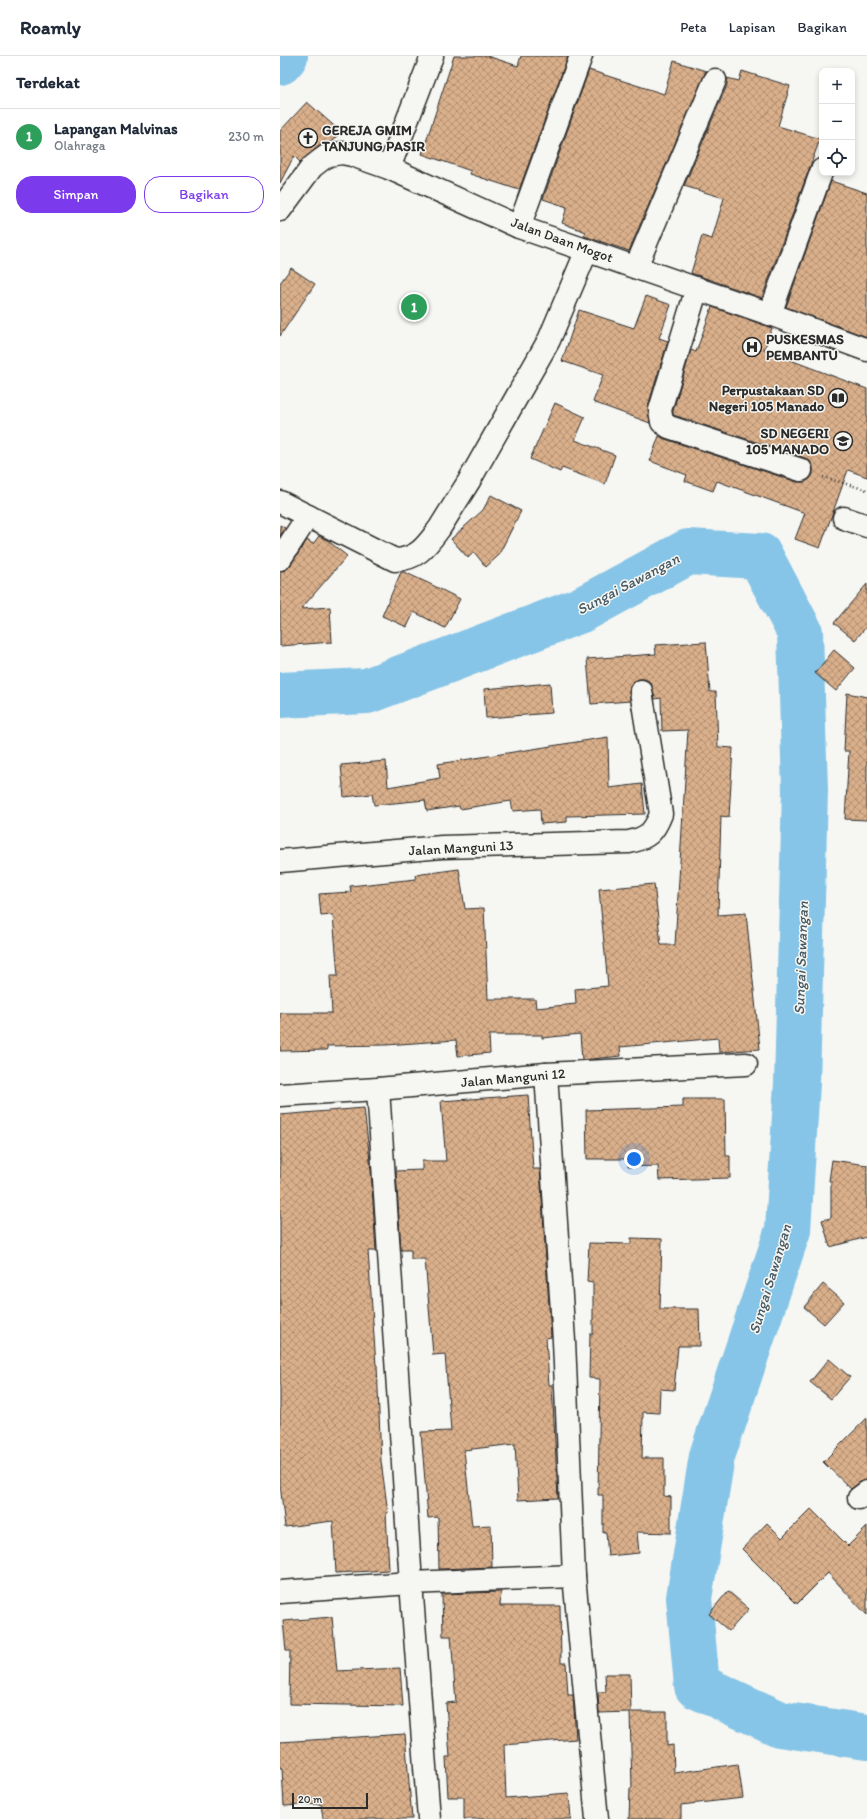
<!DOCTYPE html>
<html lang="id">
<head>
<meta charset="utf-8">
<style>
	body { margin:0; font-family:Itim,sans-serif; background:#f2f2f3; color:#1f2937 }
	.controls { position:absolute; right:12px; top:12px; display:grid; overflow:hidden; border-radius:8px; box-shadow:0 2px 6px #0003 }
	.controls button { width:36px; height:36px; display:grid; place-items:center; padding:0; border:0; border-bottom:1px solid #e0e1e3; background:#fff; color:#1f2937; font:20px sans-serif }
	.scale { position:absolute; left:12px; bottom:10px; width:76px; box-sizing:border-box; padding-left:4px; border:2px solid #2b2b2b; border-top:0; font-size:11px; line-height:14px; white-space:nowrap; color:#2b2b2b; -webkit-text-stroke:3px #f6f6f2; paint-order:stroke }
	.you { position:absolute; left:354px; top:1103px; width:14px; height:14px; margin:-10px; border:3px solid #fff; border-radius:50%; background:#1a73e8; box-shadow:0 0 0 6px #1a73e833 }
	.badge { display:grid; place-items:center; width:26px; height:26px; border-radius:50%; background:#7c3aed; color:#fff; font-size:13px; font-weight:700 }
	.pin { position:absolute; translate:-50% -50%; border:2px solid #fff; box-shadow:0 1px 4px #0006 }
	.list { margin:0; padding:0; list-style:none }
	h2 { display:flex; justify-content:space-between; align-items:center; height:52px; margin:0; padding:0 16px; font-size:17px }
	h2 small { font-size:13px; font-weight:400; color:#747a83 }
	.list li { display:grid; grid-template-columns:26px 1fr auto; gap:12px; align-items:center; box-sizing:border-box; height:56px; padding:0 16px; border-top:1px solid #e0e1e3 }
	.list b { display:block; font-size:15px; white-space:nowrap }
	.list p { margin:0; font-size:13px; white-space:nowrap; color:#747a83 }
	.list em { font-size:13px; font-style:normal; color:#747a83 }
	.actions { display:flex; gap:8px; padding:12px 16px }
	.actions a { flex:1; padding:9px 0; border:1px solid #7c3aed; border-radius:16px; text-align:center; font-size:14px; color:#7c3aed }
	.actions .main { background:#7c3aed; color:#fff }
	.icon { flex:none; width:22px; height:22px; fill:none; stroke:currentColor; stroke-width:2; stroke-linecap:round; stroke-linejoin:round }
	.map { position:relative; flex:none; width:587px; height:1763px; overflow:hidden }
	header { display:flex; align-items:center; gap:24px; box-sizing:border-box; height:56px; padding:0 20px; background:#fff; border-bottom:1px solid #e0e1e3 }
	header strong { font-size:19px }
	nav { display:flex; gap:22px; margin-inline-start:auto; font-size:14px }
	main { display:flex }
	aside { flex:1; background:#fff }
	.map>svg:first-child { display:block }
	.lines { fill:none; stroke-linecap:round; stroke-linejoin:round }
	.river { stroke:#86c5e7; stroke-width:46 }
	.building { fill:url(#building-cross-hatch); stroke:#2b2b2b }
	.street-casing { stroke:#2b2b2b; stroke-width:25 }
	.path { stroke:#2b2b2b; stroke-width:2.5; stroke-dasharray:1 3; stroke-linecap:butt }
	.street { stroke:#f6f6f2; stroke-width:22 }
	.labels { text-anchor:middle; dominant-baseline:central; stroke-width:3; stroke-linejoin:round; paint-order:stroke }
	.poi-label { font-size:14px; font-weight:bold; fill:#2b2b2b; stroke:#f6f6f2; text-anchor:start }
	.street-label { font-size:14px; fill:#2b2b2b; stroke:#f6f6f2 }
	.water-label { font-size:15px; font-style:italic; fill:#465963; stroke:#f6f6f2 }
</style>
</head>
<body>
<header>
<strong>Roamly</strong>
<nav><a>Peta</a><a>Lapisan</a><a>Bagikan</a></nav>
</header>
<main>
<aside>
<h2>Terdekat<small></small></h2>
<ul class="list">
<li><span class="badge" style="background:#2e9e5b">1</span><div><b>Lapangan Malvinas</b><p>Olahraga</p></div><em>230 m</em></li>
</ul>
<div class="actions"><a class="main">Simpan</a><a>Bagikan</a></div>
</aside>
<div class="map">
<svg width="587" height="1763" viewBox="0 0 587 1763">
	<defs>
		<pattern id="building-cross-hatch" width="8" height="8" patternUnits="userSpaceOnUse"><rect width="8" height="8" fill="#dab08b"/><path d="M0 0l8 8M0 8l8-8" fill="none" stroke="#b18f72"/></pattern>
	</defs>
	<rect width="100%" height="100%" fill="#f6f6f2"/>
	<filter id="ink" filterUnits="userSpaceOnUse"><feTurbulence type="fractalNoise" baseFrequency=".025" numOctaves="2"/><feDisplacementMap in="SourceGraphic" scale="8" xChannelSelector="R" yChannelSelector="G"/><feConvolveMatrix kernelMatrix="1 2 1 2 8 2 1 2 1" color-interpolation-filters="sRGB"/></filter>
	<g filter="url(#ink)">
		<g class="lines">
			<!-- river -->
			<g class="river">
				<path d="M 0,6 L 5,0"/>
				<path d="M 0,639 L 87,635 L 301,554 L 408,496 L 480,500 L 520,576 L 525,734 L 517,1027 L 508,1174 L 432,1400 L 409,1542 L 417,1630 L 500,1668 L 587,1681"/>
			</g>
		</g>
		<!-- building -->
		<g class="building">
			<path d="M 174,0 L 207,0 L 238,10 L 241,0 L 288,0 L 239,134 L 190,118 L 191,115 L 142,98 Z"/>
			<path d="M 394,5 L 426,15 L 349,195 L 304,180 L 306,176 L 282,167 L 287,151 L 263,143 L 309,14 L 384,38 Z"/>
			<path d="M 462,15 L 510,30 L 498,70 L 540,83 L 482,242 L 411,217 L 422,180 L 432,183 L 444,142 L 404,130 L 447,29 L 447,22 L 459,25 Z"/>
			<path d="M 27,46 L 61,76 L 51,86 L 41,89 L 20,106 L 14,100 L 0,127 L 0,75 Z"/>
			<path d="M 551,125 L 587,137 L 587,281 L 506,251 Z"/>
			<path d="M 11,212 L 35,228 L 0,280 L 0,227 Z"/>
			<path d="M 366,240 L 391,249 L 379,282 L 388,285 L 368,350 L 370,367 L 313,346 L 323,319 L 282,305 L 299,254 L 354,272 Z"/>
			<path d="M 432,251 L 492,272 L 484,294 L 587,333 L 587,421 L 568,414 L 540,492 L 515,483 L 525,457 L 437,425 L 433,435 L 405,425 L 407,419 L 370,405 L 379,380 L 385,383 L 517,426 L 524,426 L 530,423 L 533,418 L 533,411 L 530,405 L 525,402 L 393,359 L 393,355 L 411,294 L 416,296 Z"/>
			<path d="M 275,347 L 305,361 L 295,384 L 335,399 L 325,428 L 282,412 L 280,416 L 250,403 Z"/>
			<path d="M 211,439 L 241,455 L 218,500 L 206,511 L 194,496 L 188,502 L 171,483 L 203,454 Z"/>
			<path d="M 0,469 L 5,472 L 0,480 Z"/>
			<path d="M 39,480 L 47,484 L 67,500 L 21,553 L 50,551 L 52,586 L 0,590 L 0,515 L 6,514 L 10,510 L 27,484 L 33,488 Z"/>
			<path d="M 121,516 L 124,516 L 148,527 L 180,543 L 165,572 L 134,556 L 127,571 L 102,560 Z"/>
			<path d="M 587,528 L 587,570 L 575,584 L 554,567 Z"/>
			<path d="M 426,586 L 430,636 L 436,636 L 438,691 L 453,692 L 449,761 L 441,760 L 438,859 L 466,857 L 480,993 L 439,996 L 438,982 L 340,991 L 341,1000 L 302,1004 L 300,978 L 262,982 L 262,979 L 209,979 L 210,997 L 178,1000 L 176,984 L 106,989 L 47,990 L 47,994 L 0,995 L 0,957 L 52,957 L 50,920 L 58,920 L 53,859 L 41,860 L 39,838 L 71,836 L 70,830 L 136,823 L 135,819 L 179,813 L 185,853 L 204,852 L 208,943 L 255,943 L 256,952 L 296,948 L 295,933 L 328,930 L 319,833 L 374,828 L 381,889 L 395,889 L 408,674 L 382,675 L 381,642 L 375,643 L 371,627 L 365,623 L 359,623 L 353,626 L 350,630 L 350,645 L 311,648 L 307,603 L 376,598 L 375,589 Z"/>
			<path d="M 554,594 L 575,612 L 556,635 L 535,617 Z"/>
			<path d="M 270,627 L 272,657 L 206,662 L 204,633 Z"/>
			<path d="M 567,637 L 587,641 L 587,764 L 565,763 L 569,695 L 564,695 Z"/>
			<path d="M 328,681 L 329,732 L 362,728 L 365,758 L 287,760 L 287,766 L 261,768 L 260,753 L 233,755 L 231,745 L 180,753 L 179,750 L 147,755 L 145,744 L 94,749 L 92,738 L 64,741 L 61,709 L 106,705 L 108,731 L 160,722 L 158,708 Z"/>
			<path d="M 248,1039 L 253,1113 L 260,1113 L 271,1281 L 266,1282 L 269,1329 L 272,1329 L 278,1442 L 238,1444 L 235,1388 L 184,1394 L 192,1470 L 211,1469 L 212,1511 L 159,1513 L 158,1461 L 148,1462 L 141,1376 L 171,1375 L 165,1298 L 153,1299 L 145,1203 L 131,1203 L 131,1194 L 121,1194 L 116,1115 L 142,1114 L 142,1105 L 166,1105 L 161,1045 Z"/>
			<path d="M 403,1043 L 445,1043 L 446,1100 L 450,1100 L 450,1122 L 379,1124 L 378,1110 L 348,1111 L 348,1103 L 307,1103 L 306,1054 L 403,1051 Z"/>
			<path d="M 84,1052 L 91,1114 L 96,1195 L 88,1195 L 96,1309 L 97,1309 L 101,1405 L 108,1457 L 106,1457 L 109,1514 L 56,1517 L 53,1465 L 5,1471 L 0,1428 L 0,1059 Z"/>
			<path d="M 552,1104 L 587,1109 L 587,1181 L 550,1191 L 542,1164 L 551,1162 L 551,1125 L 549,1125 Z"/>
			<path d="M 351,1182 L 382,1183 L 380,1253 L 419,1253 L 420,1290 L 398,1290 L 394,1334 L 380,1333 L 379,1357 L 363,1356 L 362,1402 L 384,1402 L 384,1440 L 391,1441 L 391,1477 L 357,1476 L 359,1497 L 328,1500 L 326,1476 L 323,1476 L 323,1439 L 318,1439 L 320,1323 L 309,1322 L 310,1278 L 313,1278 L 313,1227 L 307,1226 L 309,1187 L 351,1188 Z"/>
			<path d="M 543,1228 L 564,1246 L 544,1268 L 524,1251 Z"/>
			<path d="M 549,1303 L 570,1321 L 551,1343 L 530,1326 Z"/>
			<path d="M 587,1362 L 587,1424 L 580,1426 L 571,1433 L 543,1406 Z"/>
			<path d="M 531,1453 L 568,1490 L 587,1471 L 587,1559 L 548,1517 L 517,1548 L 462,1493 L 487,1467 L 502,1482 Z"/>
			<path d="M 448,1535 L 469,1553 L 449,1575 L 429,1558 Z"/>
			<path d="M 221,1536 L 220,1550 L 280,1550 L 281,1607 L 286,1607 L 288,1639 L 293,1639 L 296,1683 L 224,1689 L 226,1742 L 289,1737 L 291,1763 L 184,1763 L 184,1741 L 168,1741 L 166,1701 L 170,1701 L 166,1647 L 176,1646 L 171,1580 L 163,1580 L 162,1538 Z"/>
			<path d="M 52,1561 L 57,1615 L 120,1612 L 123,1650 L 9,1648 L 10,1595 L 6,1595 L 3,1565 Z"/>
			<path d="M 325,1618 L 350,1618 L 351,1656 L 387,1656 L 387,1690 L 393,1689 L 394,1717 L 458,1708 L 463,1742 L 401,1749 L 401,1763 L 349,1763 L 350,1732 L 352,1732 L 350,1656 L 319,1657 L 318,1636 L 326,1636 Z"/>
			<path d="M 125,1678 L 132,1763 L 43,1763 L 41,1748 L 4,1750 L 2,1712 L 0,1712 L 0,1686 Z"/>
		</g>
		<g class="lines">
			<defs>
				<g id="street">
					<path d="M 109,112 L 152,0"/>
					<path d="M 0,154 L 32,111 L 41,104 L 48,99 L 62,97 L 72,99 L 109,112 L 239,171 L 490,258 L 587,294"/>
					<path d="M 239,171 L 301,0"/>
					<path d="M 356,211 L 435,24"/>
					<path d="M 417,232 L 380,354 L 382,366 L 389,371 L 521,414"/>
					<path d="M 490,258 L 542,114"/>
					<path d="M 0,446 L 115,504 C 138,503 146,490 159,473 L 189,425 L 269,284 L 307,194"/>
					<path d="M 564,462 L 587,470"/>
					<path d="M 0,503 L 28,460"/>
					<path d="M 0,805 L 162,791 L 349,786 C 368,782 374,776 381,758 L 361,635"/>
					<path d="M 266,1018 L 284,1285 L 294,1520 L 317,1763"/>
					<path d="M 98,1033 L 131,1527 L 149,1763"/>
					<path d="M 0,1039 L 98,1033 L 266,1018 L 466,1008"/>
					<path d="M 579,1442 L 587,1436"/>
					<path d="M 0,1536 L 131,1527 L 294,1520"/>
				</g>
			</defs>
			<!-- street casing -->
			<use href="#street" class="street-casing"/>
			<!-- path -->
			<path class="path" d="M 543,421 L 587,434"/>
			<!-- street -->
			<use href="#street" class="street"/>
		</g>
	</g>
	<!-- icons -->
	<defs>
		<symbol id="church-ring" viewBox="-11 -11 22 22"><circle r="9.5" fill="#f6f6f2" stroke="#2b2b2b" stroke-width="1.5"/><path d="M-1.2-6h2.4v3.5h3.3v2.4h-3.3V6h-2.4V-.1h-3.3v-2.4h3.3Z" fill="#2b2b2b"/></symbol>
		<symbol id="hospital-ring" viewBox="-11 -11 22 22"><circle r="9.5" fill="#f6f6f2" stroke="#2b2b2b" stroke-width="1.5"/><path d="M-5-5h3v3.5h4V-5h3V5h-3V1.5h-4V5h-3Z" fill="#2b2b2b"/></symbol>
		<symbol id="library-ring" viewBox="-11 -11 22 22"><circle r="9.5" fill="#f6f6f2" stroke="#2b2b2b" stroke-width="1.5"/><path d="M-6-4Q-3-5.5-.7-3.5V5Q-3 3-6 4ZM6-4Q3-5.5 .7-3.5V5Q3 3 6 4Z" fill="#2b2b2b"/></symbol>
		<symbol id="school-ring" viewBox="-11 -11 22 22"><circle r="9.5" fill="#f6f6f2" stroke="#2b2b2b" stroke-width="1.5"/><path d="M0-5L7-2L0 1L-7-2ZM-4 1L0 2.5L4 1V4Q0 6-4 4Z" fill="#2b2b2b"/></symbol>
	</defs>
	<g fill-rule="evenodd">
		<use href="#church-ring" x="17" y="71" width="22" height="22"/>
		<use href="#hospital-ring" x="461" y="280" width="22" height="22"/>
		<use href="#library-ring" x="547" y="331" width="22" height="22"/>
		<use href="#school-ring" x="552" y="374" width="22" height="22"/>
	</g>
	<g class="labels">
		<!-- poi labels -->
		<g class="poi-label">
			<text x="42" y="74">GEREJA GMIM<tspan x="42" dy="16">TANJUNG PASIR</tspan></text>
			<text x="486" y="283">PUSKESMAS<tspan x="486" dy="16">PEMBANTU</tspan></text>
			<text x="544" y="334" text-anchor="end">Perpustakaan SD<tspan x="544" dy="16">Negeri 105 Manado</tspan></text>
			<text x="549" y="377" text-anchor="end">SD NEGERI<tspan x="549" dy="16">105 MANADO</tspan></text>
		</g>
		<!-- street labels -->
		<g class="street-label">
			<text transform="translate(282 184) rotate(20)">Jalan Daan Mogot</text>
			<text transform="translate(181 792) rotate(-3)">Jalan Manguni 13</text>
			<text transform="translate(233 1022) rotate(-5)">Jalan Manguni 12</text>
		</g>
		<!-- water labels -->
		<g class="water-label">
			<text transform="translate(348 528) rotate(-28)">Sungai Sawangan</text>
			<text transform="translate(521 902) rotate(-88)">Sungai Sawangan</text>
			<text transform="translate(490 1223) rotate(-73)">Sungai Sawangan</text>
		</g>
	</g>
</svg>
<div class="controls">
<button>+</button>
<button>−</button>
<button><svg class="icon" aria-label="locate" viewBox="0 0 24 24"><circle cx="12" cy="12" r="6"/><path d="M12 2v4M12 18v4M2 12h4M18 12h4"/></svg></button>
</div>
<div class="scale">20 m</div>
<div class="you"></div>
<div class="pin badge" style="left:134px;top:251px;background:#2e9e5b">1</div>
</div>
</main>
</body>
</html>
